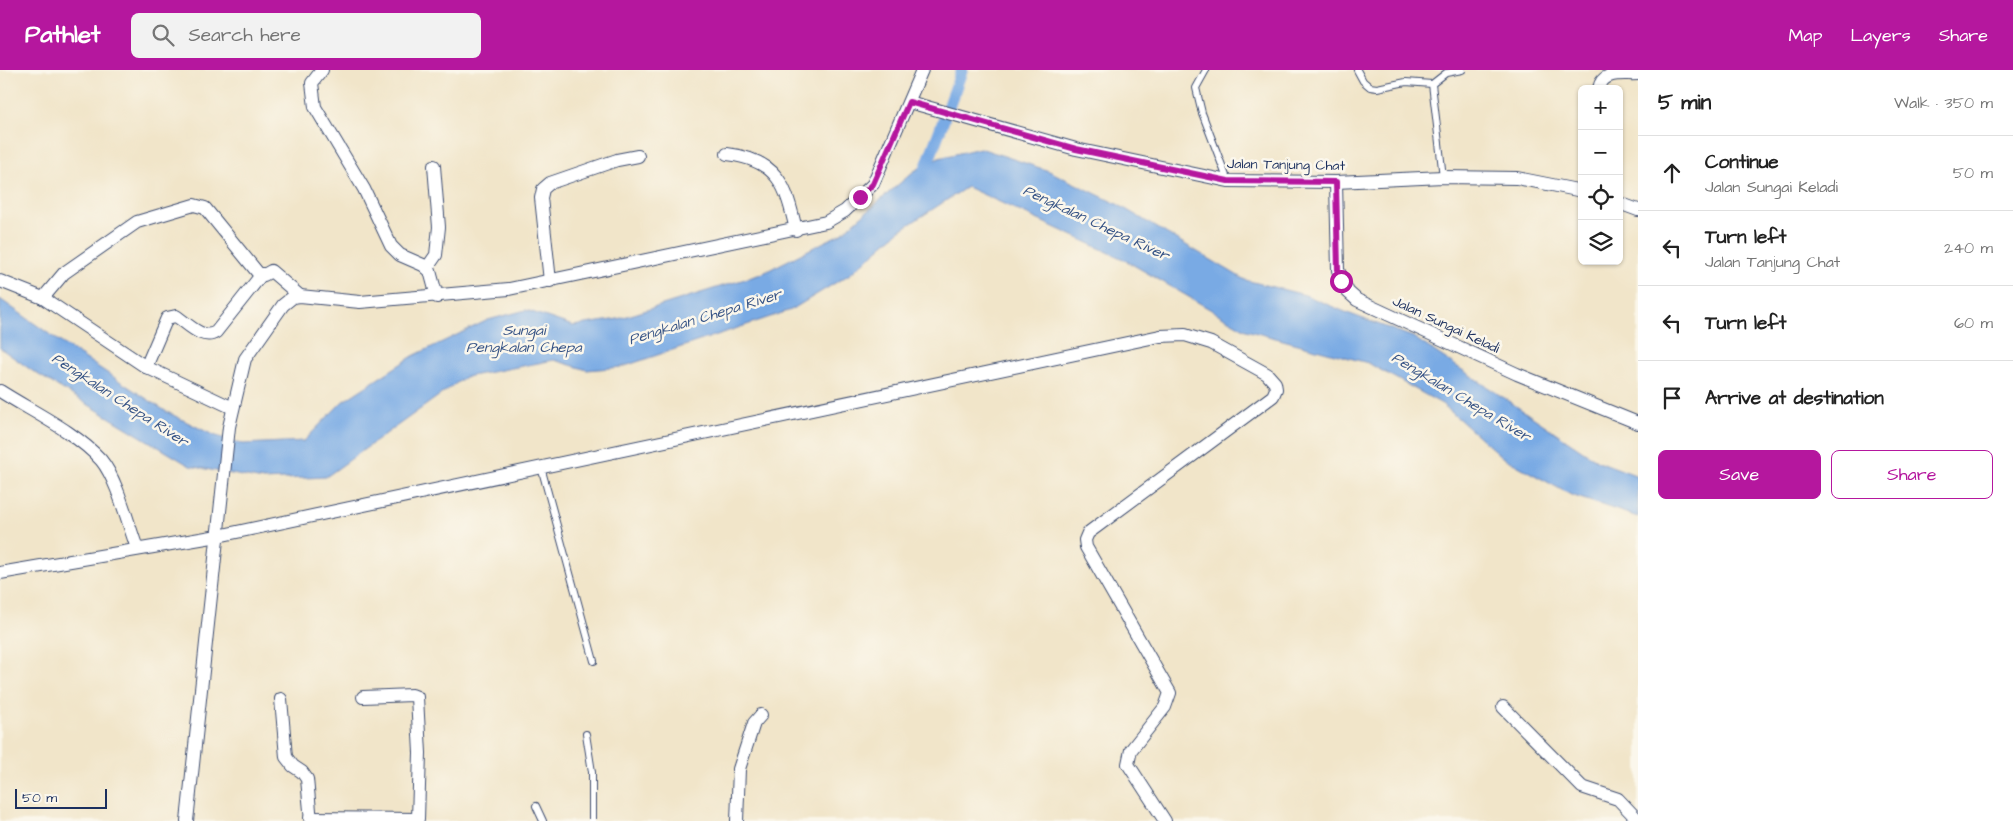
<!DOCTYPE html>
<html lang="en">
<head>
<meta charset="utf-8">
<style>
	body { margin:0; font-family:"Architects Daughter",sans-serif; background:#f2f2f2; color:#222 }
	.controls { position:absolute; right:15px; top:15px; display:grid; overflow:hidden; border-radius:8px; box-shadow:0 1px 4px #0004 }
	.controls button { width:45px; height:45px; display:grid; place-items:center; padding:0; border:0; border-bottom:1px solid #e0e0e0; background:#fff; color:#222; font:25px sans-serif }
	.scale { position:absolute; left:15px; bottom:12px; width:92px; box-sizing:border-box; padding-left:5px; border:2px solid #1b2f5e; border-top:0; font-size:14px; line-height:18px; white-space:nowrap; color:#1b2f5e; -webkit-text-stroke:4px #fbf7ec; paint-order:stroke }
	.stop { position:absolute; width:15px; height:15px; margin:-11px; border:4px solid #b5179e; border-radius:50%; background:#fff }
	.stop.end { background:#b5179e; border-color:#fff; box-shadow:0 1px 5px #0008 }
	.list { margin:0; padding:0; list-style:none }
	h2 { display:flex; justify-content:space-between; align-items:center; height:65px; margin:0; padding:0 20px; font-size:21px }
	h2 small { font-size:16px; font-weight:400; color:#767676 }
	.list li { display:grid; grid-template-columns:32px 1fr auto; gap:15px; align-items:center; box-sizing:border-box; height:75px; padding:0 20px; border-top:1px solid #e0e0e0 }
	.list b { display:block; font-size:19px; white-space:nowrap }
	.list p { margin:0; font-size:16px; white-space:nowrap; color:#767676 }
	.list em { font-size:16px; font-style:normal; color:#767676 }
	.actions { display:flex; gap:10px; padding:15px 20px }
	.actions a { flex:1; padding:11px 0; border:1px solid #b5179e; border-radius:8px; text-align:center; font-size:18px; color:#b5179e }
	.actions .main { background:#b5179e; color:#fff }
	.icon { flex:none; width:28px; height:28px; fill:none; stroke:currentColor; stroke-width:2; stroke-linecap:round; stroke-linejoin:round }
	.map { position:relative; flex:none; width:1638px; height:751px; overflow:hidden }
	header { display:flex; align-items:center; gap:30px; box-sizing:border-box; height:70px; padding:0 25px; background:#b5179e; color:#fff }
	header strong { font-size:24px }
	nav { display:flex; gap:28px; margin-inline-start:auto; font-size:18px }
	.search { width:350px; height:45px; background:#f2f2f2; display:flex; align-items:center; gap:12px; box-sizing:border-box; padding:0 18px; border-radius:8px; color:#767676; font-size:19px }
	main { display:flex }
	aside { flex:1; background:#fff }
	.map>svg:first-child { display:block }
	.water { fill:#79aae4; stroke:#4a6ca1 }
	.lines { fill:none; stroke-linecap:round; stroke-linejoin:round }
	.canal { stroke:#79aae4; stroke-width:12 }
	.lane-casing { stroke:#3b4a6e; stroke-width:8 }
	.street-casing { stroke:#3b4a6e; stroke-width:14 }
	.lane { stroke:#fff; stroke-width:6 }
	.street { stroke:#fff; stroke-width:12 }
	.route { stroke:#b5179e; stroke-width:6 }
	.labels { text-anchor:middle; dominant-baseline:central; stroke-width:5; stroke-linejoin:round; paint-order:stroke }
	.street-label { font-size:14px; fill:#1b2f5e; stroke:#fbf7ec }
	.water-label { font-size:15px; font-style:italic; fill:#375486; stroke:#fbf7ec }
</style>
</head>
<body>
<header>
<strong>Pathlet</strong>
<div class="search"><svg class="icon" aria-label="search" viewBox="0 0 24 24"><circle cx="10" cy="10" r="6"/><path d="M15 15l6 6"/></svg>Search here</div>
<nav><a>Map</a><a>Layers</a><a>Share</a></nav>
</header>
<main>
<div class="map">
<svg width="1638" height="751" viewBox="0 0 1638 751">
	<rect width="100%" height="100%" fill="#fbf7ec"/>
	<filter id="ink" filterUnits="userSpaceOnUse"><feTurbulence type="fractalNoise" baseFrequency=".02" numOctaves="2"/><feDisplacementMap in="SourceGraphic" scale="10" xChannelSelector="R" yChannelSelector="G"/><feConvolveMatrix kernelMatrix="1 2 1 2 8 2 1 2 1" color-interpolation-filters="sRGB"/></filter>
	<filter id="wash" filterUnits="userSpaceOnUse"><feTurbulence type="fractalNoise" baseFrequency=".0096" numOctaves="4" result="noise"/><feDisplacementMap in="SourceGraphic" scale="20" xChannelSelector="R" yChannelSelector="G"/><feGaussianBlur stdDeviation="1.12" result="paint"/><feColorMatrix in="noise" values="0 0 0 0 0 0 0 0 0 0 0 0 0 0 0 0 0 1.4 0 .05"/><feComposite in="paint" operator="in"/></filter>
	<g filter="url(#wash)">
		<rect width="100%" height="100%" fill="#f1e5c9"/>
		<!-- water -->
		<path class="water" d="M 980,78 L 1049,101 L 1117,134 L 1245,210 L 1305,225 L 1350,244 L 1413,267 L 1598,391 L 1638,406 L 1638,447 L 1571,425 L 1502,387 L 1442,334 L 1368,293 L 1246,260 L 1123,189 L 967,117 L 899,161 L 850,204 L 791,240 L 622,297 L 587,300 L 554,290 L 465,307 L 326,407 L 263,410 L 190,396 L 34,302 L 0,278 L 0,229 L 69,278 L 167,342 L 213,365 L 243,374 L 304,371 L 342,332 L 413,286 L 488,250 L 526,240 L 573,256 L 618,249 L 761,204 L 842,163 L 914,101 L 939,88 Z"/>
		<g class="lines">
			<!-- canal -->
			<g class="canal">
				<path d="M 949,36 L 962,0"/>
				<path d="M 921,111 L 944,49"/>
			</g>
		</g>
	</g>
	<g filter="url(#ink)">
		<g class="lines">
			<defs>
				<g id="lane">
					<path d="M 1206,0 L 1196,18 L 1202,43 L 1228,111"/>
					<path d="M 1357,0 L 1363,11 L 1370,17 L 1377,18 L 1406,12 L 1432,14"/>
					<path d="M 1443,107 L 1432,14 L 1446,3 L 1462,0"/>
					<path d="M 541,397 L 594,591"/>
					<path d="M 586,664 L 592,702 L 592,751"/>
					<path d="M 536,736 L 543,751"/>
				</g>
				<g id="street">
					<path d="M 322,0 L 312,13 L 315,37 L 364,119 L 391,176 L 400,185 L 423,195 L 430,201 L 437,227"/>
					<path d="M 1599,19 C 1602,0 1623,5 1638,4"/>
					<path d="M 909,32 L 1076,79 L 1228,111 L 1336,112 L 1443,107 L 1517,108 L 1582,121"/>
					<path d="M 727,84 C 778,90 786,115 796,160"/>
					<path d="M 1336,112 L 1338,200 L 1348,222 L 1357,230 L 1517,304 L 1638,353"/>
					<path d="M 1619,133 L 1638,140"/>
					<path d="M 427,198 L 436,185 L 439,157 L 434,96"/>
					<path d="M 0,211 L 43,228 L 146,297 L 233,338"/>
					<path d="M 550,211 L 541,128 L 543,119 L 550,113 L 617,90 L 638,86"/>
					<path d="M 43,228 L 64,203 L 137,152 L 194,135 L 205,138 L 258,203 L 264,205 L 271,201 L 300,226"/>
					<path d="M 146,297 L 167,248 L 176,246 C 188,254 203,271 216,262 L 262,204"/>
					<path d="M 0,321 C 31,341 76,362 101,390 C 117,409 128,454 137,478"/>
					<path d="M 0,503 L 218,466 L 1160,266 L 1185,265 L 1211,273 L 1267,304 L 1275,313 L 1276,319 L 1273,326 L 1088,463 L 1085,470 L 1086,477 L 1170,623 L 1165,637 L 1131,680 L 1128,694 L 1165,751"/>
					<path d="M 281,629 L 286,687 L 293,696 L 302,702 L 307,709 L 311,751"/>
					<path d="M 1503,637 L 1582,717 L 1618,729 L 1638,750"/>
					<path d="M 310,748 L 418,749 L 420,683 L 417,627 L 412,625 L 363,627"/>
					<path d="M 187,751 L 229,357 L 245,289 L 283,235 L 293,227 L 300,226 L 360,232 L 509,219 L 826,152 L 845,141 L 873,114 L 922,0"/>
					<path d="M 737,751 L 739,699 L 754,653 L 761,645"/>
				</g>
			</defs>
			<!-- lane casing -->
			<use href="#lane" class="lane-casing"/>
			<!-- street casing -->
			<use href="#street" class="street-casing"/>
			<!-- lane -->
			<use href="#lane" class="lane"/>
			<!-- street -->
			<use href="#street" class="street"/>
		</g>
	</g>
	<g class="lines" filter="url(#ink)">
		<!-- route -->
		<path class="route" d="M 860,127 L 873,114 L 909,32 L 1076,79 L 1228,111 L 1336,112 L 1338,200 L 1341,211"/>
	</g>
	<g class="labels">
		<!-- street labels -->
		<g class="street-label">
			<text transform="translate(1286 95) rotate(1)">Jalan Tanjung Chat</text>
			<text transform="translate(1446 255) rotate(25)">Jalan Sungai Keladi</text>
		</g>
		<!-- water labels -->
		<g class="water-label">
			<text transform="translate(1096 153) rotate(25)">Pengkalan Chepa River</text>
			<text transform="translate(705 247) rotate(-17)">Pengkalan Chepa River</text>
			<text x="524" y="260">Sungai<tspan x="524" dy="17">Pengkalan Chepa</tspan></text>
			<text transform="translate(1461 327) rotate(31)">Pengkalan Chepa River</text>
			<text transform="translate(120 330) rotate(33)">Pengkalan Chepa River</text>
		</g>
	</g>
</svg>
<div class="controls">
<button>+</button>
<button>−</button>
<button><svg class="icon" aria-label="locate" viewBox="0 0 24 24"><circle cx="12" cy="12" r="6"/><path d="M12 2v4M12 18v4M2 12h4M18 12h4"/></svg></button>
<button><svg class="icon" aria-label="layers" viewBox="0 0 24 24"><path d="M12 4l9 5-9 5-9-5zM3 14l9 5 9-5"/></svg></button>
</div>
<div class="scale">50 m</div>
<div class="stop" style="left:1341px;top:211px"></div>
<div class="stop end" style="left:860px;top:127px"></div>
</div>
<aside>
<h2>5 min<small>Walk · 350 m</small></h2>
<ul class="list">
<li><svg class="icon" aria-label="ahead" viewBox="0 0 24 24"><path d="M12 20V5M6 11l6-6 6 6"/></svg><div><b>Continue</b><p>Jalan Sungai Keladi</p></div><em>50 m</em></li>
<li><svg class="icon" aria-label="left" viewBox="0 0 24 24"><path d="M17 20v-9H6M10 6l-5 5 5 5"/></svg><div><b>Turn left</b><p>Jalan Tanjung Chat</p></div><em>240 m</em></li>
<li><svg class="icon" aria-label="left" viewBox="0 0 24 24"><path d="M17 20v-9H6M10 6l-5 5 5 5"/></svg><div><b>Turn left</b></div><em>60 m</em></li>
<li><svg class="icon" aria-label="arrive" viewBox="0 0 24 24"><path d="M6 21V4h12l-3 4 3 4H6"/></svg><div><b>Arrive at destination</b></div></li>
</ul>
<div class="actions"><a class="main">Save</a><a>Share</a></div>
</aside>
</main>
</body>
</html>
